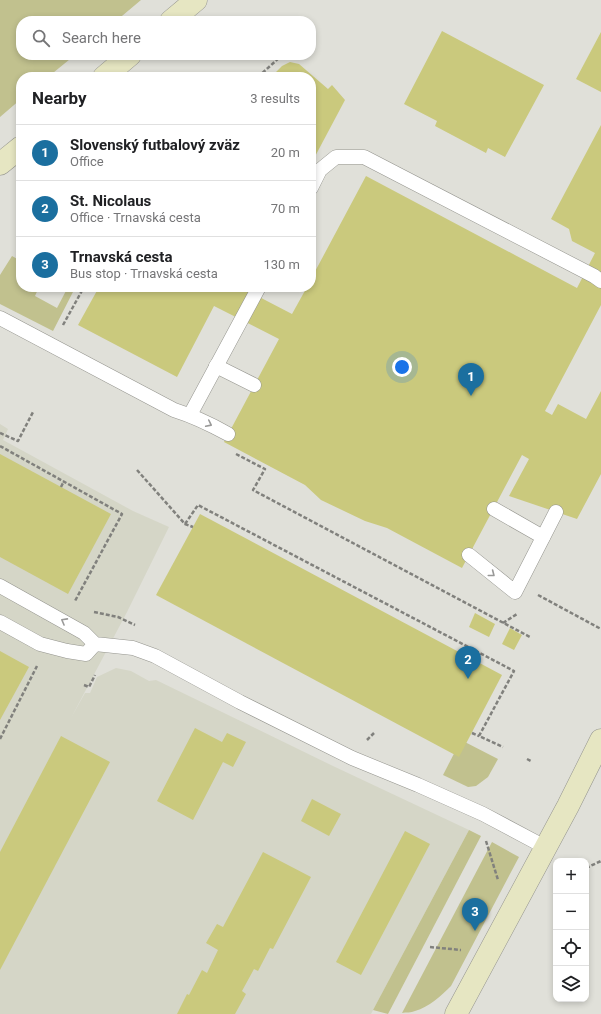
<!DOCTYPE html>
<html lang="en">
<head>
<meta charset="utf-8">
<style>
	body { margin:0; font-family:Roboto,sans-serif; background:#f6f6f6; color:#202124 }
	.controls { position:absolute; right:12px; bottom:12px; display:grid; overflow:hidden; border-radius:8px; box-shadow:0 2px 6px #0003 }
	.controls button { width:36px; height:36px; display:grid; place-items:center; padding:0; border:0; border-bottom:1px solid #e0e0e0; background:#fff; color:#202124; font:20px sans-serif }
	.you { position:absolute; left:402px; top:367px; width:14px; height:14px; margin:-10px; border:3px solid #fff; border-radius:50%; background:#1a73e8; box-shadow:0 0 0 6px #1a73e833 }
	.badge { display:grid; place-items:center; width:26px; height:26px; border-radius:50%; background:#1b6f9f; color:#fff; font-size:13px; font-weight:700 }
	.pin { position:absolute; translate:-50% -33px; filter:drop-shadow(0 1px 2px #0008) }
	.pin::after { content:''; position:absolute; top:21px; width:14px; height:12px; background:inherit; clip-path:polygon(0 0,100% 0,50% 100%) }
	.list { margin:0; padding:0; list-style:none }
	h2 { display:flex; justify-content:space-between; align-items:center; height:52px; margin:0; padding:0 16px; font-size:17px }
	h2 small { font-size:13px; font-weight:400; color:#757577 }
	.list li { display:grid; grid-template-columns:26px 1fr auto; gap:12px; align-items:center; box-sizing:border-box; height:56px; padding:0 16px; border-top:1px solid #e0e0e0 }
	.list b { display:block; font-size:15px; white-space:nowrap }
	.list p { margin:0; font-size:13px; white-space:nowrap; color:#757577 }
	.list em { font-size:13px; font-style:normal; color:#757577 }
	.icon { flex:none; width:22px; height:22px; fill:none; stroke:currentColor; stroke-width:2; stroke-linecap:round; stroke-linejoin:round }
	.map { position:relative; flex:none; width:601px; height:1014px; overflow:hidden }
	.search { position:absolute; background:#fff; box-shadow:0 2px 6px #0003; left:16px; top:16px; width:300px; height:44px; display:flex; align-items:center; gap:10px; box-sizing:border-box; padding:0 14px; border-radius:16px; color:#757577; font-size:15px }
	.panel { position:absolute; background:#fff; box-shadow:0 2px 6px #0003; left:16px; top:72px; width:300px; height:220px; border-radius:16px }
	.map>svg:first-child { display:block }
	.built { fill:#d5d6c7 }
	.green { fill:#c1c18e }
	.building { fill:#cac97d }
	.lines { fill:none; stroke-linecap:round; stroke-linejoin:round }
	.lane-casing { stroke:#94948e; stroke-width:15 }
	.secondary-casing { stroke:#94948e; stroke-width:23 }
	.path { stroke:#81817d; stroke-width:2.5; stroke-dasharray:4 2; stroke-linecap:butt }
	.lane { stroke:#fff; stroke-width:14 }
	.secondary { stroke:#e6e6c2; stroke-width:22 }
	.oneway { stroke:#999998 }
</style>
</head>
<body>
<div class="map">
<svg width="601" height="1014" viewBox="0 0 601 1014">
	<rect width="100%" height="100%" fill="#e0e0d9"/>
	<!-- built -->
	<path class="built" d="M 0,424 L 8,429 L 3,440 L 133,511 L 169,527 L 127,612 L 71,718 L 85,693 L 90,693 L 97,677 L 116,668 L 131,671 L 149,681 L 156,680 L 333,766 L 469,830 L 371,1014 L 0,1014 Z"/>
	<!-- green -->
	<g class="green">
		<path d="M 0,0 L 141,0 L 116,21 L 21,21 L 21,55 L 75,55 L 48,77 L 21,77 L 21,99 L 0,117 Z"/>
		<path d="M 12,256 L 21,261 L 21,287 L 39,287 L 35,296 L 57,308 L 68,287 L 74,290 L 53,331 L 0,304 L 0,275 Z"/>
		<path d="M 461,740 L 498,759 L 488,777 L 476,786 L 468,787 L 443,775 Z"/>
		<path d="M 469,830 L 481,836 L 388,1014 L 373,1010 Z"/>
		<path d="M 492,842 L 519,857 L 451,986 C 441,996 429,1007 415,1011 C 411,1013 406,1012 402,1013 Z"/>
	</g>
	<!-- building -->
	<g class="building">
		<path d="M 442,31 L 544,85 L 505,157 L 488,148 L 486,153 L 435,126 L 437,121 L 404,104 Z"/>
		<path d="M 601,32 L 601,92 L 576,79 Z"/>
		<path d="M 290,62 L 299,64 L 328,89 L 332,85 L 345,100 L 311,164 L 311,77 L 271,77 L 282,66 Z"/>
		<path d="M 601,125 L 601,305 L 545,411 L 552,415 L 558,404 L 586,419 L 601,391 L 601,474 L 577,519 L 509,496 L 529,459 L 522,455 L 462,568 L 387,528 L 365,521 L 321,500 L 305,485 L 224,442 L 279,339 L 214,306 L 177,377 L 78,325 L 99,287 L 240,287 L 292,314 L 307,287 L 311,287 L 311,279 L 366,176 L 577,288 L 595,253 L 572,241 L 569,229 L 551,219 Z"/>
		<path d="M 0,454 L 111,514 L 68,594 L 0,557 Z"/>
		<path d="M 200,514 L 502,675 L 459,757 L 156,595 Z"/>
		<path d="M 475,613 L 495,624 L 489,637 L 469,627 Z"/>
		<path d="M 510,628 L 522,635 L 514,650 L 502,644 Z"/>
		<path d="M 0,651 L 29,667 L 0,720 Z"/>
		<path d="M 195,728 L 222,742 L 227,733 L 246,742 L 233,767 L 223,762 L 193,820 L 157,801 Z"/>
		<path d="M 61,736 L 110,762 L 0,970 L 0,852 Z"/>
		<path d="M 312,799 L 341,814 L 329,836 L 301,821 Z"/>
		<path d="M 405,831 L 430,844 L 361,975 L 336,962 Z"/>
		<path d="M 263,852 L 311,877 L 273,949 L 270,948 L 258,971 L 254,969 L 242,991 L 246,994 L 235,1014 L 177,1014 L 187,994 L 189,995 L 202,970 L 207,973 L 218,950 L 206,943 L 217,924 L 223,927 Z"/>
	</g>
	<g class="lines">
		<defs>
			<g id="lane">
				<path d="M 311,188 L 320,170 L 336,157 L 364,157 L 594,276 L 601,281"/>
				<path d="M 0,318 L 174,410 C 193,416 210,424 228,434"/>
				<path d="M 216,366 L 254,385"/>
				<path d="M 190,415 L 259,287"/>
				<path d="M 494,509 L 543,537"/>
				<path d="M 469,555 L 515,592 L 556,512"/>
				<path d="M 0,586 L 84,633 L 95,644 L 133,648 L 155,656 L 240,702 L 352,758 L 418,785 L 483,814 L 545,847"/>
				<path d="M 0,622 L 40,644 L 67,651 L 86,654 L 95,644"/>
			</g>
			<g id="secondary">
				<path d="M 171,21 L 196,0"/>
				<path d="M 104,77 L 130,55"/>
				<path d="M 0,164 L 21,147"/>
				<path d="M 456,1014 L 568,806 L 601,740"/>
			</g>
		</defs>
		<!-- lane casing -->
		<use href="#lane" class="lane-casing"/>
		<!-- secondary casing -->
		<use href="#secondary" class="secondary-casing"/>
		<!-- path -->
		<g class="path">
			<path d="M 258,77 L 280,57"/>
			<path d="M 97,287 L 98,288"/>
			<path d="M 63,325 L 84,287"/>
			<path d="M 0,433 L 18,441 L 33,412"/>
			<path d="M 0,446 L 122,514 L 75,601"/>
			<path d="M 236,454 L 265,469 L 253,490 L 530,637"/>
			<path d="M 137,470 L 185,524 L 193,527"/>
			<path d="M 61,487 L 64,481"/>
			<path d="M 185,524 L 198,505 L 514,671 L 479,736 L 503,747"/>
			<path d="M 538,595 L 601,629"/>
			<path d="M 94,612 L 118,617 L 135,625"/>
			<path d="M 503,623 L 517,614"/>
			<path d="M 84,685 L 89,687 L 95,675"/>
			<path d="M 472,733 L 479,736"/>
			<path d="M 0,739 L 37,666"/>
			<path d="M 367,740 L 374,733"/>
			<path d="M 527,759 L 531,761"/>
			<path d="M 486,841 L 498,880"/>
			<path d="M 586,868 L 601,861"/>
			<path d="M 430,947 L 461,950"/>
		</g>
		<!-- lane -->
		<use href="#lane" class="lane"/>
		<!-- secondary -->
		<use href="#secondary" class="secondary"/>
	</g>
	<!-- one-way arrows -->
	<defs><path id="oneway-chevron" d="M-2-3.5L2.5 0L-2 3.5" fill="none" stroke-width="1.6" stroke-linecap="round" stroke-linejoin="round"/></defs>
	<g class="oneway">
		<use href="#oneway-chevron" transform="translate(209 424) rotate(26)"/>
		<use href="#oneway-chevron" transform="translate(492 574) rotate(38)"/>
		<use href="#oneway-chevron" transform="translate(64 621) rotate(-151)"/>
	</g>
</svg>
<div class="controls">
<button>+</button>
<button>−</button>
<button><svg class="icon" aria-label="locate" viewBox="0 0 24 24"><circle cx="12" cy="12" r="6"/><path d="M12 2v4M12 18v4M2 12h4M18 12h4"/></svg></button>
<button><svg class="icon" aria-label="layers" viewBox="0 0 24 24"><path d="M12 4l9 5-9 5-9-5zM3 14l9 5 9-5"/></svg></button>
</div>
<div class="you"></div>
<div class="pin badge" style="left:471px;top:396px">1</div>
<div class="pin badge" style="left:468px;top:679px">2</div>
<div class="pin badge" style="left:475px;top:931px">3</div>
<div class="search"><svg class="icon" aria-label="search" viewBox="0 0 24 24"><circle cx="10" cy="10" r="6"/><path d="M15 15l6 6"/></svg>Search here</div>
<section class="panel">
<h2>Nearby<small>3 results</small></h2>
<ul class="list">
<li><span class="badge">1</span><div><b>Slovenský futbalový zväz</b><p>Office</p></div><em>20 m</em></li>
<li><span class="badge">2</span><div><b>St. Nicolaus</b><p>Office · Trnavská cesta</p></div><em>70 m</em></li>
<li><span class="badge">3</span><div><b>Trnavská cesta</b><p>Bus stop · Trnavská cesta</p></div><em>130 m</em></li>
</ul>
</section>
</div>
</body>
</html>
